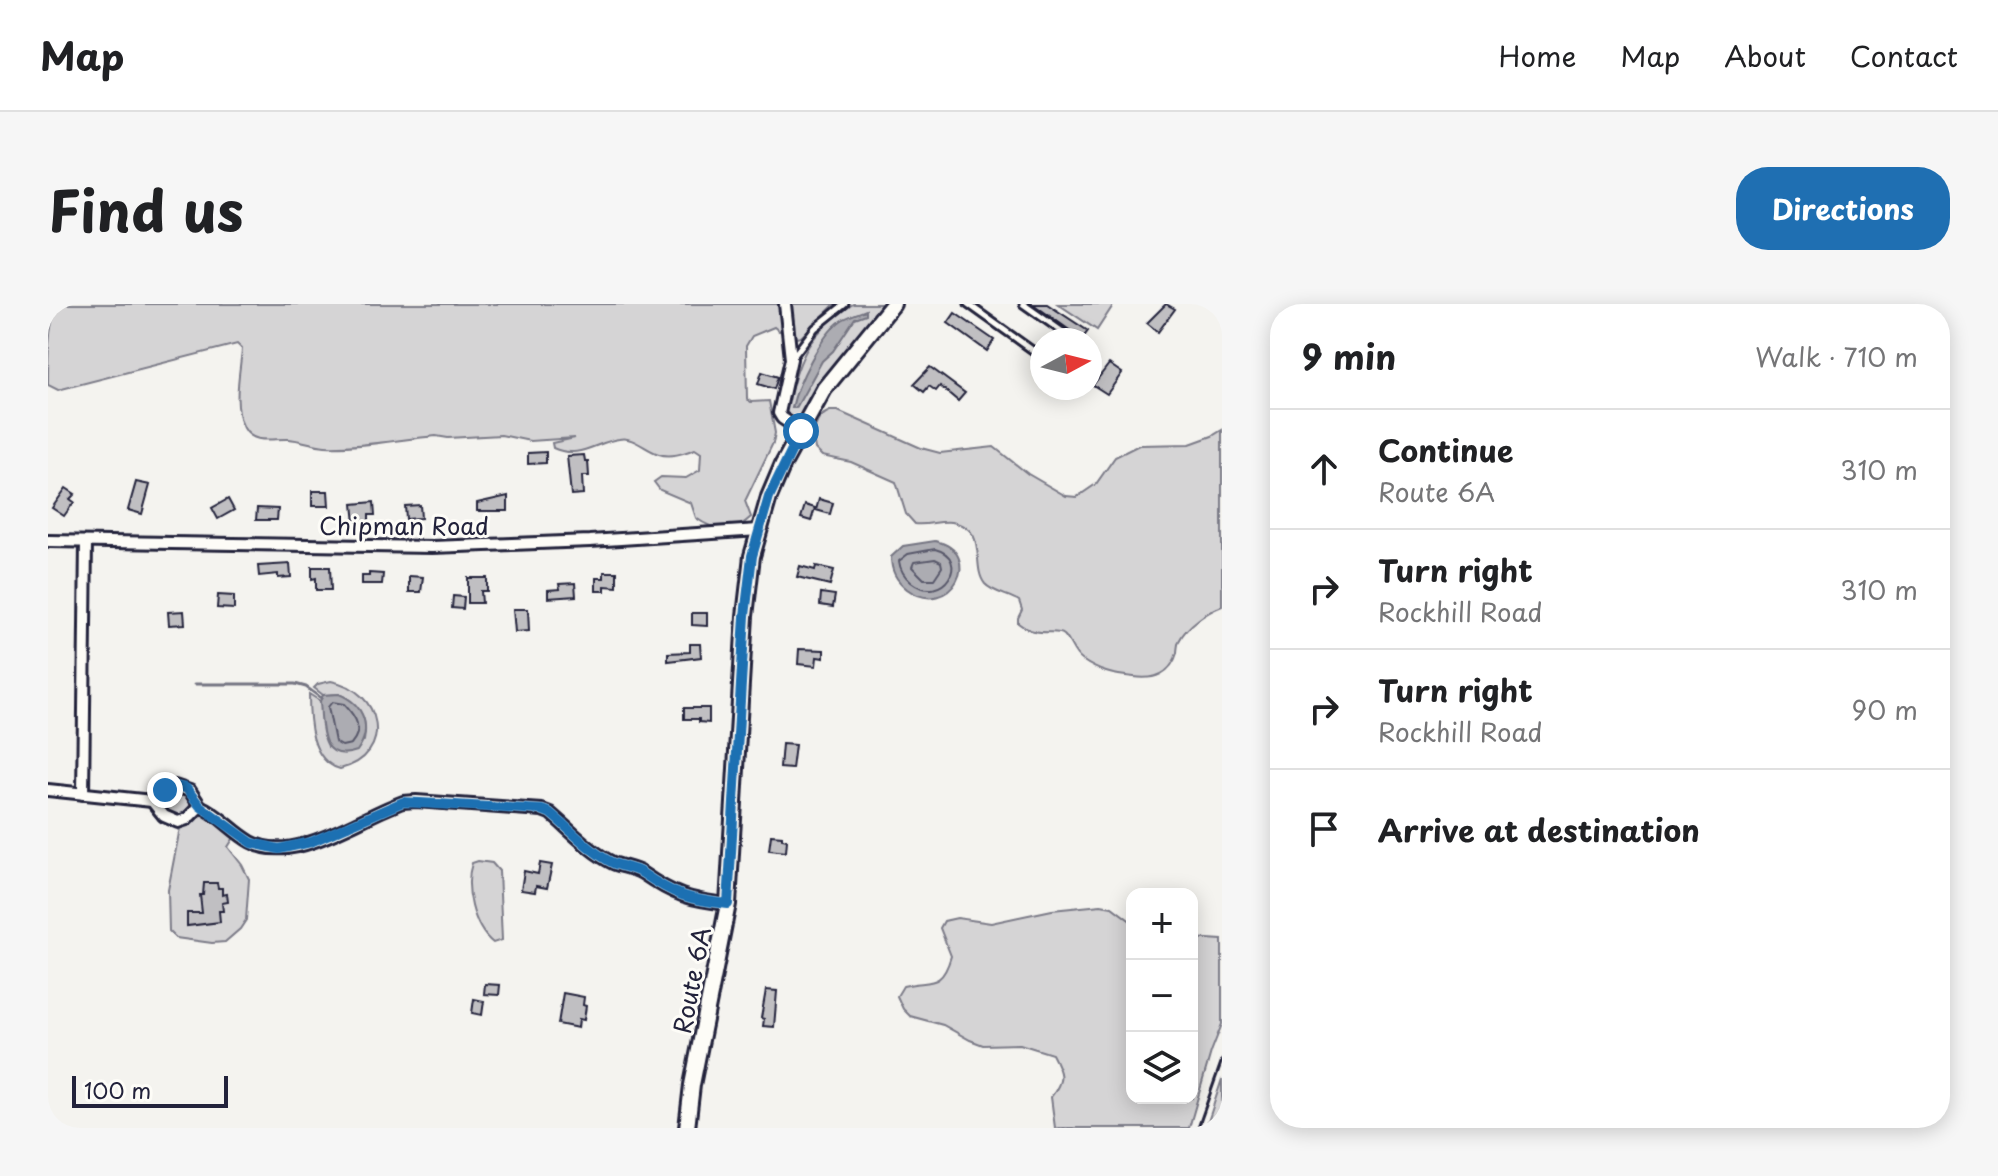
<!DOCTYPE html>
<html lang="en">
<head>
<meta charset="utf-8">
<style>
	body { margin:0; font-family:"Playpen Sans",sans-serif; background:#f6f6f6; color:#202124 }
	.controls { position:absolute; right:24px; bottom:24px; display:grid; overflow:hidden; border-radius:16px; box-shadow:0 4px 20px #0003 }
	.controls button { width:72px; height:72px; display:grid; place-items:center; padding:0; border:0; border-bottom:2px solid #e0e0e0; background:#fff; color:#202124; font:40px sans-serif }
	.compass { position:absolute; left:982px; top:24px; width:72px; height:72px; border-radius:50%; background:#fff; box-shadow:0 4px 20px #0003; rotate:83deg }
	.scale { position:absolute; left:24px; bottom:20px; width:156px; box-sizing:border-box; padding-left:8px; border:4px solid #22223b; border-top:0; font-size:22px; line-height:28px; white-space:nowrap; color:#22223b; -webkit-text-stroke:6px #fdfcf7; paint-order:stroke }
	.stop { position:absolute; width:24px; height:24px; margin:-18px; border:6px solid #1f6fb2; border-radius:50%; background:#fff }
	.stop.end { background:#1f6fb2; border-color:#fff; box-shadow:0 2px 8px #0008 }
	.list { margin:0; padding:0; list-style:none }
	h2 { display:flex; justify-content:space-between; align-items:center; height:104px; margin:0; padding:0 32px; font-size:34px }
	h2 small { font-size:26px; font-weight:400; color:#757577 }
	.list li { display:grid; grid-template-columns:52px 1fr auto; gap:24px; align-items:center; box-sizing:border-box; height:120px; padding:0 32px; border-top:2px solid #e0e0e0 }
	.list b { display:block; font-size:30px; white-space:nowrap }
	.list p { margin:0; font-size:26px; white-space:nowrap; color:#757577 }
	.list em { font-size:26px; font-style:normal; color:#757577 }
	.icon { flex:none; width:44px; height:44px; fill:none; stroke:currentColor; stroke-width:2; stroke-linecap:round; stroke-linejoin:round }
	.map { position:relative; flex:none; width:1174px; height:824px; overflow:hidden; border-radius:32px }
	header { display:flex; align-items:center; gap:48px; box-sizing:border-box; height:112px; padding:0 40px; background:#fff; border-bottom:2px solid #e0e0e0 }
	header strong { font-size:38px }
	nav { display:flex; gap:44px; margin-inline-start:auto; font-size:28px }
	.intro { display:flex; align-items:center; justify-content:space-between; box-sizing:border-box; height:192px; padding:0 48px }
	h1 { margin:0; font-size:56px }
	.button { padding:20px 36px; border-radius:32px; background:#1f6fb2; color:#fff; font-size:28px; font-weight:700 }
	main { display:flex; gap:48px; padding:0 48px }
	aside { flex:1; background:#fff; border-radius:32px; box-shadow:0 4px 20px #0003 }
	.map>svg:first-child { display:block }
	.green { fill:#d5d4d5; stroke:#7c7b88; stroke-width:2 }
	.water { fill:#acacb2; stroke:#757582; stroke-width:2 }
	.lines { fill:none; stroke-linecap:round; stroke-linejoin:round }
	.shore { stroke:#59596b; stroke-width:2 }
	.stream { stroke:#757582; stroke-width:3 }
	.building { fill:#c0bfc2; stroke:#22223b; stroke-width:2 }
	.service-casing { stroke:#22223b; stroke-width:11 }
	.minor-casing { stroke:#22223b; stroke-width:16 }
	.secondary-casing { stroke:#22223b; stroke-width:20 }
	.service { stroke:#fdfcf7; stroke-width:5 }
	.minor { stroke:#fdfcf7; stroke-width:10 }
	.secondary { stroke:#fdfcf7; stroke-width:14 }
	.rail { stroke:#22223b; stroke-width:3 }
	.route { stroke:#1f6fb2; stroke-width:10 }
	.labels { text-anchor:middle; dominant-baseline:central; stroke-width:6; stroke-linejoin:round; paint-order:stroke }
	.street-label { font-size:24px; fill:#22223b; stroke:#fdfcf7 }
</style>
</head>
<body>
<header>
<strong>Map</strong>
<nav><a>Home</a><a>Map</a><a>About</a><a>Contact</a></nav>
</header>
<div class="intro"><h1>Find us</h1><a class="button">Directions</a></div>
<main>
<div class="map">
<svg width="1174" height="824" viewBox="0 0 1174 824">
	<rect width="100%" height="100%" fill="#f4f3ef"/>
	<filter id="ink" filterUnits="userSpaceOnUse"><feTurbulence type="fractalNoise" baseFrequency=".0125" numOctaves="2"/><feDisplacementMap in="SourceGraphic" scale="16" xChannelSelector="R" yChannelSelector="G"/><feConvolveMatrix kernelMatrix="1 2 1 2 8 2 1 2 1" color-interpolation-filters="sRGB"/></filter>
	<g filter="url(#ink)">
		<!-- green -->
		<g class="green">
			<path d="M 9,0 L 733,0 L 736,25 L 731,27 L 726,23 L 704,32 L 698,42 L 699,95 L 703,98 L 721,97 L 727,129 L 725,139 L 697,197 L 703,213 C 686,230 666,227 648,214 L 643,199 L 612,186 L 606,178 L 613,173 L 638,174 L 652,166 L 653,149 L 647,145 C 636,149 623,154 611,150 C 597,146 586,132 571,135 C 548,138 531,156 505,144 L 504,139 L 527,134 L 482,137 L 453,131 L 400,134 L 388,132 C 354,135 309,144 277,142 C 265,141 253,136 241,135 C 225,134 205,141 196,124 C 184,102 192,68 194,45 L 189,40 L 10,86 L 0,81 C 0,57 0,21 9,0 Z"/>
			<path d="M 741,0 L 787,0 L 753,33 L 748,34 L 745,31 Z"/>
			<path d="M 805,0 L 839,0 L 792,54 L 753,112 L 746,114 L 740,112 L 737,106 C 753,52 757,32 805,0 Z"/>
			<path d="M 1010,0 L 1066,0 L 1049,26 Z"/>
			<path d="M 782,107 L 790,107 L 873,144 L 892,149 L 946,143 L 980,170 L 1018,192 L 1029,193 L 1048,180 L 1067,153 L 1091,141 L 1142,140 L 1164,132 L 1174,126 L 1174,302 C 1159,308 1139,321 1131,337 C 1130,338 1129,347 1129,349 C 1123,370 1106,376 1086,373 C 1066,371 1051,368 1034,356 C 1025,350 1023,338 1016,331 C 1007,324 990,335 970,319 L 970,314 L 974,306 L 971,297 C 961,291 944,288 937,280 C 922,262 942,225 904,218 C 892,216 879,222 867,220 L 858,210 L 848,178 L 803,158 L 774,152 L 767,145 C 764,130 766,113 782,107 Z"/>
			<path d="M 283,377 C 334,386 348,451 292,465 C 262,457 261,415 261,390 L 272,397 L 280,443 L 316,437 C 321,410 311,406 291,390 L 275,391 L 266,384 L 270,380 Z"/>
			<circle cx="129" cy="500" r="13"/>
			<path d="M 154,511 L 161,511 L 187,532 L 180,543 L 194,561 L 201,575 L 198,616 L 192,625 L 177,638 L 164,639 L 128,634 L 121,627 L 120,586 L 132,524 Z"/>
			<path d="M 430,557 L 444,559 L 451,567 L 454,636 L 445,639 C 425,623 416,583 424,559 Z"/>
			<path d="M 1053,601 L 1064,603 L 1084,618 L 1084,794 L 1144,794 L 1144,634 L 1174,636 L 1174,720 L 1163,748 L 1141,824 L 1007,824 L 1003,793 C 1017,775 1014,769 1004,750 L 972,740 L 935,741 L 922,736 L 895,721 L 862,712 L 855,705 L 849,692 L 855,682 C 881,675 893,687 903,652 L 892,624 L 896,617 L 909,614 L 943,619 L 1004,606 Z"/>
			<path d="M 1174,775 L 1174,824 L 1158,824 Z"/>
		</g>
		<!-- water -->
		<g class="water">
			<path d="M 818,6 L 818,10 L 807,14 L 785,47 L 774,57 L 748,104 L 744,104 C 749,80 773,30 794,16 C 801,12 810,9 818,6 Z"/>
			<path d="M 887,237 C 939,248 902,317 859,285 C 848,276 843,267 843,253 L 855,242 Z"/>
			<path d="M 291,390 C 316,400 325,425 309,447 C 272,460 274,423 272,397 L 275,391 Z"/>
		</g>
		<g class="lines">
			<!-- shore -->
			<g class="shore">
				<path d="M 887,245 C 924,254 895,303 863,278 C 856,272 852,266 851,257 L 860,250 Z"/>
				<path d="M 887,255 L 893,258 L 894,263 L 886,275 L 876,275 L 864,263 L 866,258 Z"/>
				<path d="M 284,398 L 296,400 C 308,413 316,425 303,440 L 294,442 L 287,438 L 280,403 Z"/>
			</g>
			<!-- stream -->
			<path class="stream" d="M 147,380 L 247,380 L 258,383 L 273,394"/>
		</g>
		<!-- building -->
		<g class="building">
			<path d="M 985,0 L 999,0 L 1040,27 L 1034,35 Z"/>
			<path d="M 1118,0 L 1127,5 L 1110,28 L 1099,19 Z"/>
			<path d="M 907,9 L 946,36 L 939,47 L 900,19 Z"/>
			<path d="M 1061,60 L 1074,69 L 1059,90 L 1045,81 Z"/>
			<path d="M 882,63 L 917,89 L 910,97 L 892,82 L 888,87 L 881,82 L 876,88 L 866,80 Z"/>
			<path d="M 714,68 L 730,73 L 726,85 L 710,80 Z"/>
			<path d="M 498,148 L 498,159 L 480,160 L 480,149 Z"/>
			<path d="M 536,151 L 537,157 L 540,157 L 541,172 L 534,172 L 535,190 L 523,191 L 519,152 Z"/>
			<path d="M 88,178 L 102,181 L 94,210 L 80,206 Z"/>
			<path d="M 18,184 L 27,190 L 22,195 L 26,198 L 16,212 L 4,204 Z"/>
			<path d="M 264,187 L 280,187 L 281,202 L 264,202 Z"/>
			<path d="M 460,192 L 460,207 L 429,207 L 429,199 Z"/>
			<path d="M 180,195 L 186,206 L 170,215 L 164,204 Z"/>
			<path d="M 771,195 L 785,199 L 782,210 L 768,206 Z"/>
			<path d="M 326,198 L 327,211 L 321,211 L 321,218 L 307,219 L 305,200 Z"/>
			<path d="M 372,201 L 373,214 L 358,215 L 357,202 Z"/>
			<path d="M 757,201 L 767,204 L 763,217 L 753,214 Z"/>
			<path d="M 209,204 L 230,205 L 229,216 L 208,216 Z"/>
			<path d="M 242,260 L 243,273 L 230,274 L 230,270 L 211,272 L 210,262 Z"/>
			<path d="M 752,262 L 767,266 L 768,262 L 786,266 L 782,281 L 749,273 Z"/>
			<path d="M 264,263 L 282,263 L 283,286 L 268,286 L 268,274 L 264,275 Z"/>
			<path d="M 556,268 L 569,268 L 569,283 L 557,282 L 557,287 L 548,287 L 548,274 L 556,274 Z"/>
			<path d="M 321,269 L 335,270 L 334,280 L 314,280 L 314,272 L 321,272 Z"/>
			<path d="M 361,272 L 375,273 L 373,288 L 361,288 Z"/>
			<path d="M 420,274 L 439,274 L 439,287 L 433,287 L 434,299 L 420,299 Z"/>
			<path d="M 527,279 L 528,292 L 500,294 L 500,286 L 512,285 L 511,280 Z"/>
			<path d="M 773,289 L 787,291 L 785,303 L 772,301 Z"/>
			<path d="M 170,291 L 186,292 L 186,305 L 169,304 Z"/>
			<path d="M 405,292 L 416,293 L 415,305 L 404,304 Z"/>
			<path d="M 465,305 L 480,305 L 481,327 L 467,328 Z"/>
			<path d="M 136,307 L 137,320 L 121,321 L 120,308 Z"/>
			<path d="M 644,309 L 659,309 L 659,322 L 644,321 Z"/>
			<path d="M 642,340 L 652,340 L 653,353 L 620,357 L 620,349 L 642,348 Z"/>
			<path d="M 751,345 L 776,346 L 776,354 L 769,353 L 768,362 L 750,360 Z"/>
			<path d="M 636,404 L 661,404 L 661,419 L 651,418 L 651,415 L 636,415 Z"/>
			<path d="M 734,440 L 747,441 L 744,465 L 732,464 Z"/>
			<path d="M 723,531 L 734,532 L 734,535 L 739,536 L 738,548 L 721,546 Z"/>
			<path d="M 492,559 L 504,561 L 499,584 L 488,582 L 487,588 L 473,586 L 476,567 L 490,570 Z"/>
			<path d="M 156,579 L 169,579 L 170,584 L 174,584 L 174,591 L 179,590 L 180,598 L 174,599 L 175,607 L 171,607 L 172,618 L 139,622 L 139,609 L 154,609 L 152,591 L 155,591 Z"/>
			<path d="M 437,680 L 452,681 L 451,691 L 436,690 Z"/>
			<path d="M 718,686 L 729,687 L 726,723 L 715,722 L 716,715 L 713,714 Z"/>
			<path d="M 515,689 L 536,693 L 535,701 L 538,702 L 536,716 L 531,715 L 530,724 L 510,720 Z"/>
			<path d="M 426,695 L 436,697 L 434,711 L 424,709 Z"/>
		</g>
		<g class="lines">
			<defs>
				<g id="service">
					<path d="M 920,0 L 994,53"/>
					<path d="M 975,0 L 1026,36"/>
					<path d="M 744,54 L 767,24 L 797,0"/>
				</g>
				<g id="minor">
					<path d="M 737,0 L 743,55 L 731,109 L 734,114 L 753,127"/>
					<path d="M 0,237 L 384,243 L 542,237 L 711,226"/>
					<path d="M 127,482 L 142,487 L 152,502 L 139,515 L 130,518 L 116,512 L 104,497 C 113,493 117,484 127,482 Z"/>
					<path d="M 0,486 L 104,497"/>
					<path d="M 35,490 L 38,238"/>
					<path d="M 152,502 C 171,510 185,528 203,538 C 246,562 313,512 355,498 L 368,497 L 494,506 L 502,509 C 522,526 542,548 565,559 C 575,563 586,564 594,569 C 626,591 641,596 680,600"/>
				</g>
				<path id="secondary" d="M 639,824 L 644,781 L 680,600 L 697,312 L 704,252 L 721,193 L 735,160 L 776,85 L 845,0"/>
			</defs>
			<!-- service casing -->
			<use href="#service" class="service-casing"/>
			<!-- minor casing -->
			<use href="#minor" class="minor-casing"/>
			<!-- secondary casing -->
			<use href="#secondary" class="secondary-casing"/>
			<!-- service -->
			<use href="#service" class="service"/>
			<!-- minor -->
			<use href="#minor" class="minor"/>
			<!-- secondary -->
			<use href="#secondary" class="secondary"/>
			<!-- rail -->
			<path class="rail" d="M 1150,824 L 1174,756"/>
		</g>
	</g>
	<g class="lines" filter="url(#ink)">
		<!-- route -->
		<path class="route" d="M 117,486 L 127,482 L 138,484 L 152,502 L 204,539 L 231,545 L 263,538 L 355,498 L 494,506 L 502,509 C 522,525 542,548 565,559 C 575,563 586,564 594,569 C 626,591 641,596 680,600 L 697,312 L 704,252 L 721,193 L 753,127"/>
	</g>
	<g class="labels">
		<!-- street labels -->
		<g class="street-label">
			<text x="356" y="221">Chipman Road</text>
			<text transform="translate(643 676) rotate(-79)">Route 6A</text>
		</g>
	</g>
</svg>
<div class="controls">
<button>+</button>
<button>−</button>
<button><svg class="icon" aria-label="layers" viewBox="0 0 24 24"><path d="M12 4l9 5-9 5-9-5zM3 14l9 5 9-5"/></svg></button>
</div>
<svg class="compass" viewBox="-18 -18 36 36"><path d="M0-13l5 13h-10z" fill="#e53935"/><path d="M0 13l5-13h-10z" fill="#757577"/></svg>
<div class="scale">100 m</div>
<div class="stop" style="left:753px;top:127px"></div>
<div class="stop end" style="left:117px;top:486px"></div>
</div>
<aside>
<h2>9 min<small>Walk · 710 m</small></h2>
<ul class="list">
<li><svg class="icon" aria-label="ahead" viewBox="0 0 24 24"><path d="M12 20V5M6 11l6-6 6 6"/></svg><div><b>Continue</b><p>Route 6A</p></div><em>310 m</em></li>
<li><svg class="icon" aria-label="right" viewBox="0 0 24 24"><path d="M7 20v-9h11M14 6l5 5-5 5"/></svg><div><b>Turn right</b><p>Rockhill Road</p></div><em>310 m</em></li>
<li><svg class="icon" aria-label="right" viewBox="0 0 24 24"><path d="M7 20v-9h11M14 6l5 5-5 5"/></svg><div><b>Turn right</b><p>Rockhill Road</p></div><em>90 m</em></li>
<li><svg class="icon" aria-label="arrive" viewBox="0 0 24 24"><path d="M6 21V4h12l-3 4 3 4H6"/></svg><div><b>Arrive at destination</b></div></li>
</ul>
</aside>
</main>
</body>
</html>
